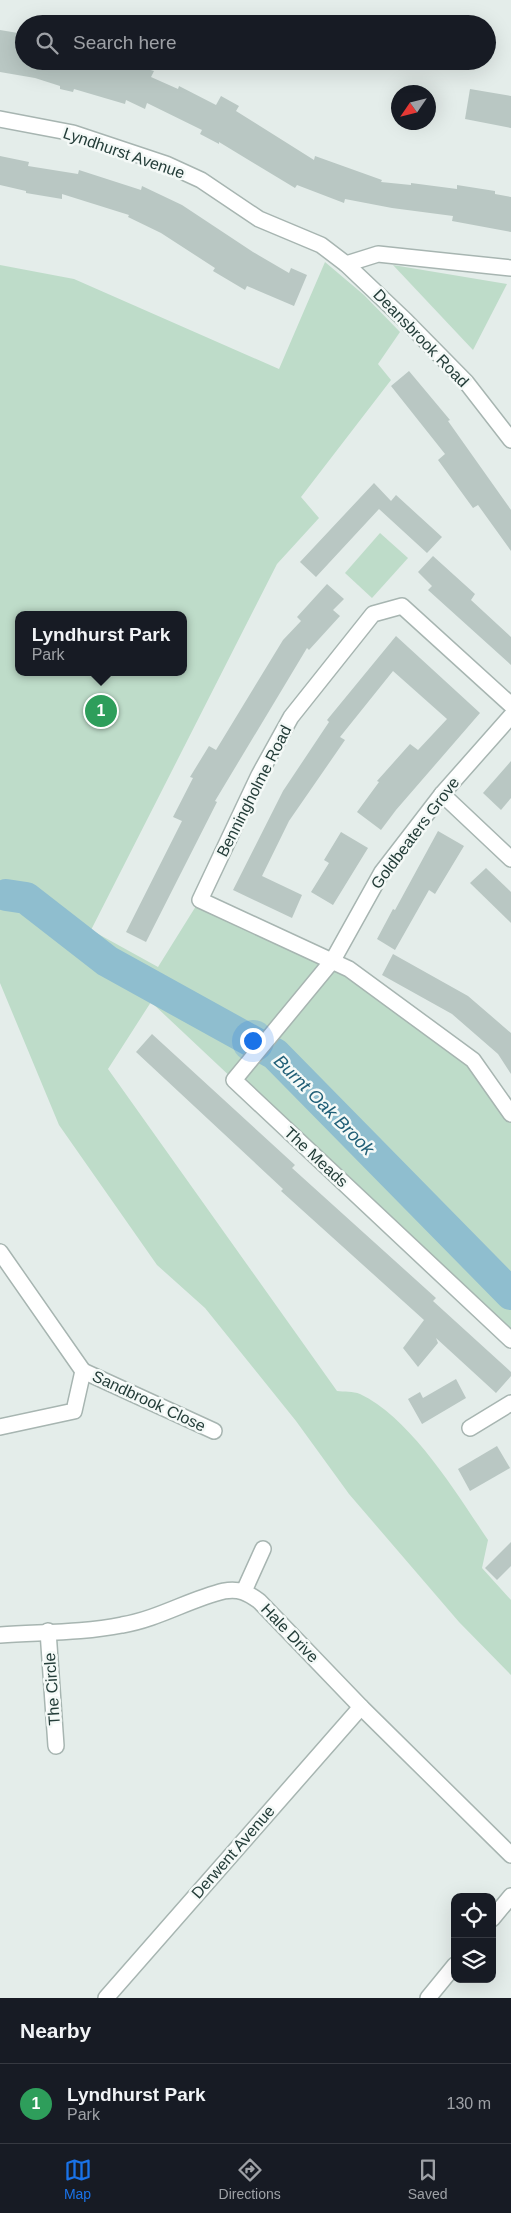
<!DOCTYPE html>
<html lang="en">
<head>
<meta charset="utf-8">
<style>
	body { margin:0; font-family:Arial,sans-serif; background:#20242c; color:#f1f3f6 }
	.controls { position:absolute; right:15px; bottom:15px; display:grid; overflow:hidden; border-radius:10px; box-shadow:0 5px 20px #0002 }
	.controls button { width:45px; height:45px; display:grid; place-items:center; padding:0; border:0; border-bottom:1px solid #363941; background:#171b24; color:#f1f3f6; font:25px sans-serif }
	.compass { position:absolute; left:391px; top:85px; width:45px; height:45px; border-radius:50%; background:#171b24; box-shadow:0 5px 20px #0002; rotate:235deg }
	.you { position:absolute; left:252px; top:1040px; width:18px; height:18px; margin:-12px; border:4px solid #fff; border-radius:50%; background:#1a73e8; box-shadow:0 0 0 8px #1a73e833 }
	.badge { display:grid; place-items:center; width:32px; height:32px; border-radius:50%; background:#1a73e8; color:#fff; font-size:16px; font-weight:700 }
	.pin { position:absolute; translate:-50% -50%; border:2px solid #fff; box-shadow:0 1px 5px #0006 }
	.popup { position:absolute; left:15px; top:611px; width:172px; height:65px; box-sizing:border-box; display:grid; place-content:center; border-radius:10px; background:#171b24; filter:drop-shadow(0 1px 4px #0005); font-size:16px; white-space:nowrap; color:#9ea1a6 }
	.popup b { font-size:19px; color:#f1f3f6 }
	.popup::after { content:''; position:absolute; left:50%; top:100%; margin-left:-10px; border:10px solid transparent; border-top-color:#171b24 }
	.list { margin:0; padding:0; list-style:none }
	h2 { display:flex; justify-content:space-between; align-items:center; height:65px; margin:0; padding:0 20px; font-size:21px }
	h2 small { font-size:16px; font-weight:400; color:#9ea1a6 }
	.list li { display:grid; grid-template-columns:32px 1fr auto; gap:15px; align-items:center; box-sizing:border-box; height:80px; padding:0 20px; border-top:1px solid #363941 }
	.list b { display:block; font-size:19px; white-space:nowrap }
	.list p { margin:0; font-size:16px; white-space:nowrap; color:#9ea1a6 }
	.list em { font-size:16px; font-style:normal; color:#9ea1a6 }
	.icon { flex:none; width:28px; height:28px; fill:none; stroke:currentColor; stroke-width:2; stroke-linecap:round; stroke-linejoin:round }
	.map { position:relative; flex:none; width:511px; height:1998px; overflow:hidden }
	.search { position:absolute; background:#171b24; box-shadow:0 5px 20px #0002; left:15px; right:15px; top:15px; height:55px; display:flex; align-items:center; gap:12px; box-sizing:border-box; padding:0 18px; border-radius:28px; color:#9ea1a6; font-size:19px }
	.sheet { height:145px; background:#171b24 }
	nav { display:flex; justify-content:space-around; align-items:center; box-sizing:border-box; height:70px; border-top:1px solid #363941; background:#171b24; font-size:14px; color:#9ea1a6 }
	nav a { display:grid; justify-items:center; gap:2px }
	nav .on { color:#1a73e8 }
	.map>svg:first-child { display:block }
	.green { fill:#bedcc9; fill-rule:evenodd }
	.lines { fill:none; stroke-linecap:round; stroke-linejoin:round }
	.river { stroke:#8fbecf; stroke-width:32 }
	.building { fill:#b9c7c3 }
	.minor-casing { stroke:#a7b5b1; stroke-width:18 }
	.minor { stroke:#fff; stroke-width:15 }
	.labels { text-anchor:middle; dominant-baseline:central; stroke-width:5; stroke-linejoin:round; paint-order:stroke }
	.street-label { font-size:16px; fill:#243d39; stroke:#f4f9f7 }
	.water-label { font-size:18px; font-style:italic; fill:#215f77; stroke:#f4f9f7 }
</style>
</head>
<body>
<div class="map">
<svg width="511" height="1998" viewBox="0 0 511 1998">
	<rect width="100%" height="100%" fill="#e4edea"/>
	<!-- green -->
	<g class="green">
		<path d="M 325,262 L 364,295 L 400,332 L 378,364 L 391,380 L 301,497 L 319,518 L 277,564 L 91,930 L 158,967 L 201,898 L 333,960 L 473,1060 L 511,1114 L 511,1341 L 151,1002 L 108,1069 L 337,1391 C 344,1392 353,1391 360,1394 C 411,1418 457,1494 488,1540 L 482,1568 L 511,1600 L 511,1675 L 459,1622 L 349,1494 L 296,1421 L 205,1308 L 157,1265 L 59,1125 L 0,983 L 0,265 L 74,279 L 279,369 ZM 18,615 L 184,615 L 184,672 L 18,672 Z"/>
		<path d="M 393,265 L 507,284 L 473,350 Z"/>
		<path d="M 380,533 L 408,558 L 372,598 L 345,573 Z"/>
	</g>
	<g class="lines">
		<!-- river -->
		<path class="river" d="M 6,895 L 26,898 L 107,961 L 275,1054 L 511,1294"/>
	</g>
	<!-- building -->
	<g class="building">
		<path d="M 0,30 L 24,34 L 24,61 L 120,61 L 154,71 L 151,77 L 178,89 L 179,86 L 216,105 L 221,96 L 239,106 L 236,111 L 314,160 L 315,156 L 382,180 L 381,182 L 411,185 L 411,183 L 457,189 L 457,185 L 495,191 L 495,194 L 511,197 L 511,232 L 452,221 L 453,216 L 392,208 L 345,199 L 344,203 L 297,185 L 295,188 L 219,142 L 219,144 L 200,134 L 202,130 L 147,103 L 145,109 L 126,100 L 125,104 L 74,89 L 73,92 L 60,89 L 60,86 L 35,78 L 0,72 Z"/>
		<path d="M 470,89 L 511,96 L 511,128 L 465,119 Z"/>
		<path d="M 0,156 L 29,162 L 28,166 L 78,174 L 79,170 L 141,190 L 142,186 L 182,205 L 253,252 L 289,273 L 291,268 L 307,275 L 294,306 L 247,286 L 245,290 L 213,271 L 215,268 L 161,233 L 128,217 L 129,215 L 62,194 L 62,199 L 26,193 L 26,191 L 0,185 Z"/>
		<path d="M 409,371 L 450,420 L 448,421 L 511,510 L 511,551 L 478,505 L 473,508 L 438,460 L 445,454 L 391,386 Z"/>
		<path d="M 374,483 L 391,501 L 396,495 L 442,537 L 427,553 L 379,509 L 316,577 L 300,562 Z"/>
		<path d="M 433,556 L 475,594 L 471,600 L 511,637 L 511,665 L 428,590 L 432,586 L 418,572 Z"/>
		<path d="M 327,584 L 344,599 L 333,610 L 340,616 L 309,650 L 307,648 L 215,801 L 217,802 L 146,942 L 126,932 L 182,821 L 173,817 L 193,778 L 190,777 L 209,746 L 216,750 L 283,640 L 301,621 L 297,617 Z"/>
		<path d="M 396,636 L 480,713 L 396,810 L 381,830 L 357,812 L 379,782 L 377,781 L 410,744 L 418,750 L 447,719 L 393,671 L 340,737 L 345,740 L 289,821 L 262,876 L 302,895 L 292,918 L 233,890 L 283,791 L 329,722 L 327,720 Z"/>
		<path d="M 511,761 L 511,798 L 501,810 L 483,793 Z"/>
		<path d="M 438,831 L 464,846 L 435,894 L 429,890 L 395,950 L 377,939 L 393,909 L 395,910 Z"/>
		<path d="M 341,832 L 368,848 L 333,905 L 311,892 L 329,863 L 324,860 Z"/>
		<path d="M 486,868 L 511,892 L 511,923 L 470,883 Z"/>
		<path d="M 393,954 L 468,996 L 511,1033 L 511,1074 L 498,1054 L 452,1014 L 382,975 Z"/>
		<path d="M 152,1034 L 295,1165 L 292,1168 L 436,1298 L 433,1301 L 511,1372 L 511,1376 L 496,1393 L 436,1338 L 438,1343 L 418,1367 L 403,1348 L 424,1320 L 281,1191 L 283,1189 L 136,1052 Z"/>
		<path d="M 456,1379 L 466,1398 L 422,1424 L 408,1399 L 420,1392 L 423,1398 Z"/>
		<path d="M 497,1446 L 510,1468 L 470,1491 L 458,1469 Z"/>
		<path d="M 511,1542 L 511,1566 L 497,1580 L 485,1568 Z"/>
	</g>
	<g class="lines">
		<defs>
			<g id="minor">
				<path d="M 0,119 L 73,133 L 166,164 L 201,180 L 259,219 L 321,245 L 346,264 L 406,321 L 466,382 L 511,440"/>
				<path d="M 346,264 L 378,254 L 511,268"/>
				<path d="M 511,705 L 402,606 L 373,614 L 291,717 L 259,775 L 200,900 L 349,969 L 473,1060 L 511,1114"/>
				<path d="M 511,716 L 442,794 L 382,872 L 333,960 L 234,1080 L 511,1340"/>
				<path d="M 442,794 L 511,859"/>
				<path d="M 0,1252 L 83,1371"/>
				<path d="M 83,1371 L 214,1431"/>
				<path d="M 0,1427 L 74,1411 L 83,1371"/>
				<path d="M 470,1428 L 511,1403"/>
				<path d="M 244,1591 L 263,1549"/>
				<path d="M 48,1631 L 56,1746"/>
				<path d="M 0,1635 C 41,1632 82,1633 122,1625 C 158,1619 190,1599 224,1591 C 239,1588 248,1593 259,1601 L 361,1707 L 511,1855"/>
				<path d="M 492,1919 L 511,1896"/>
				<path d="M 106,1998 L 361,1707"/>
				<path d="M 428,1998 L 455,1965"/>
			</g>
		</defs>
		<!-- minor casing -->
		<use href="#minor" class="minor-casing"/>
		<!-- minor -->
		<use href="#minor" class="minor"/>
	</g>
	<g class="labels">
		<!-- street labels -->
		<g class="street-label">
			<text transform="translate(124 153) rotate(19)">Lyndhurst Avenue</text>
			<text transform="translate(421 338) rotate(46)">Deansbrook Road</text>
			<text transform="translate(254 791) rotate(-63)">Benningholme Road</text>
			<text transform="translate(415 833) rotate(-53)">Goldbeaters Grove</text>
			<text transform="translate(316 1157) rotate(43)">The Meads</text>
			<text transform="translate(149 1401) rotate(25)">Sandbrook Close</text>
			<text transform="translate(290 1633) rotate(46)">Hale Drive</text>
			<text transform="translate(52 1689) rotate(-94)">The Circle</text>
			<text transform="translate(233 1852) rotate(-49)">Derwent Avenue</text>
		</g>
		<!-- water labels -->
		<g class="water-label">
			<text transform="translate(324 1105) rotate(45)">Burnt Oak Brook</text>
		</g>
	</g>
</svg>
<div class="controls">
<button><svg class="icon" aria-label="locate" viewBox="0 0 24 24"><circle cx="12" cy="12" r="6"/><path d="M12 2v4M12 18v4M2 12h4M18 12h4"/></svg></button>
<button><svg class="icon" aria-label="layers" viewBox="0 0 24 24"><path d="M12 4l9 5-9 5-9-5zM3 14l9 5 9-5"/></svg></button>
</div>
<svg class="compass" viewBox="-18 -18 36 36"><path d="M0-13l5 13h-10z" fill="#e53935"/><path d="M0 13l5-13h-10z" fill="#9ea1a6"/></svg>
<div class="you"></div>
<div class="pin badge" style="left:101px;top:711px;background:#2e9e5b">1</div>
<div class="popup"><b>Lyndhurst Park</b>Park</div>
<div class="search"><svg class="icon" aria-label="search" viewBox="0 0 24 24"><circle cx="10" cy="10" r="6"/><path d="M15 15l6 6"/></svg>Search here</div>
</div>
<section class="sheet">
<h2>Nearby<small></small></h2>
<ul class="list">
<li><span class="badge" style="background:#2e9e5b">1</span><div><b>Lyndhurst Park</b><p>Park</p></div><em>130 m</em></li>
</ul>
</section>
<nav>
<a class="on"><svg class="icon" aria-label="map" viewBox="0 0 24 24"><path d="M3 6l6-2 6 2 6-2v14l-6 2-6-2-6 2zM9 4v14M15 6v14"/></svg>Map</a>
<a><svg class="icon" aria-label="directions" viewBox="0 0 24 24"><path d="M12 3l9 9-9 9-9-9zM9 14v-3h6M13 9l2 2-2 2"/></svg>Directions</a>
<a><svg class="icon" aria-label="saved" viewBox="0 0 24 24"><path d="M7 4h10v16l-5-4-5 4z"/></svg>Saved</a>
</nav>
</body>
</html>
